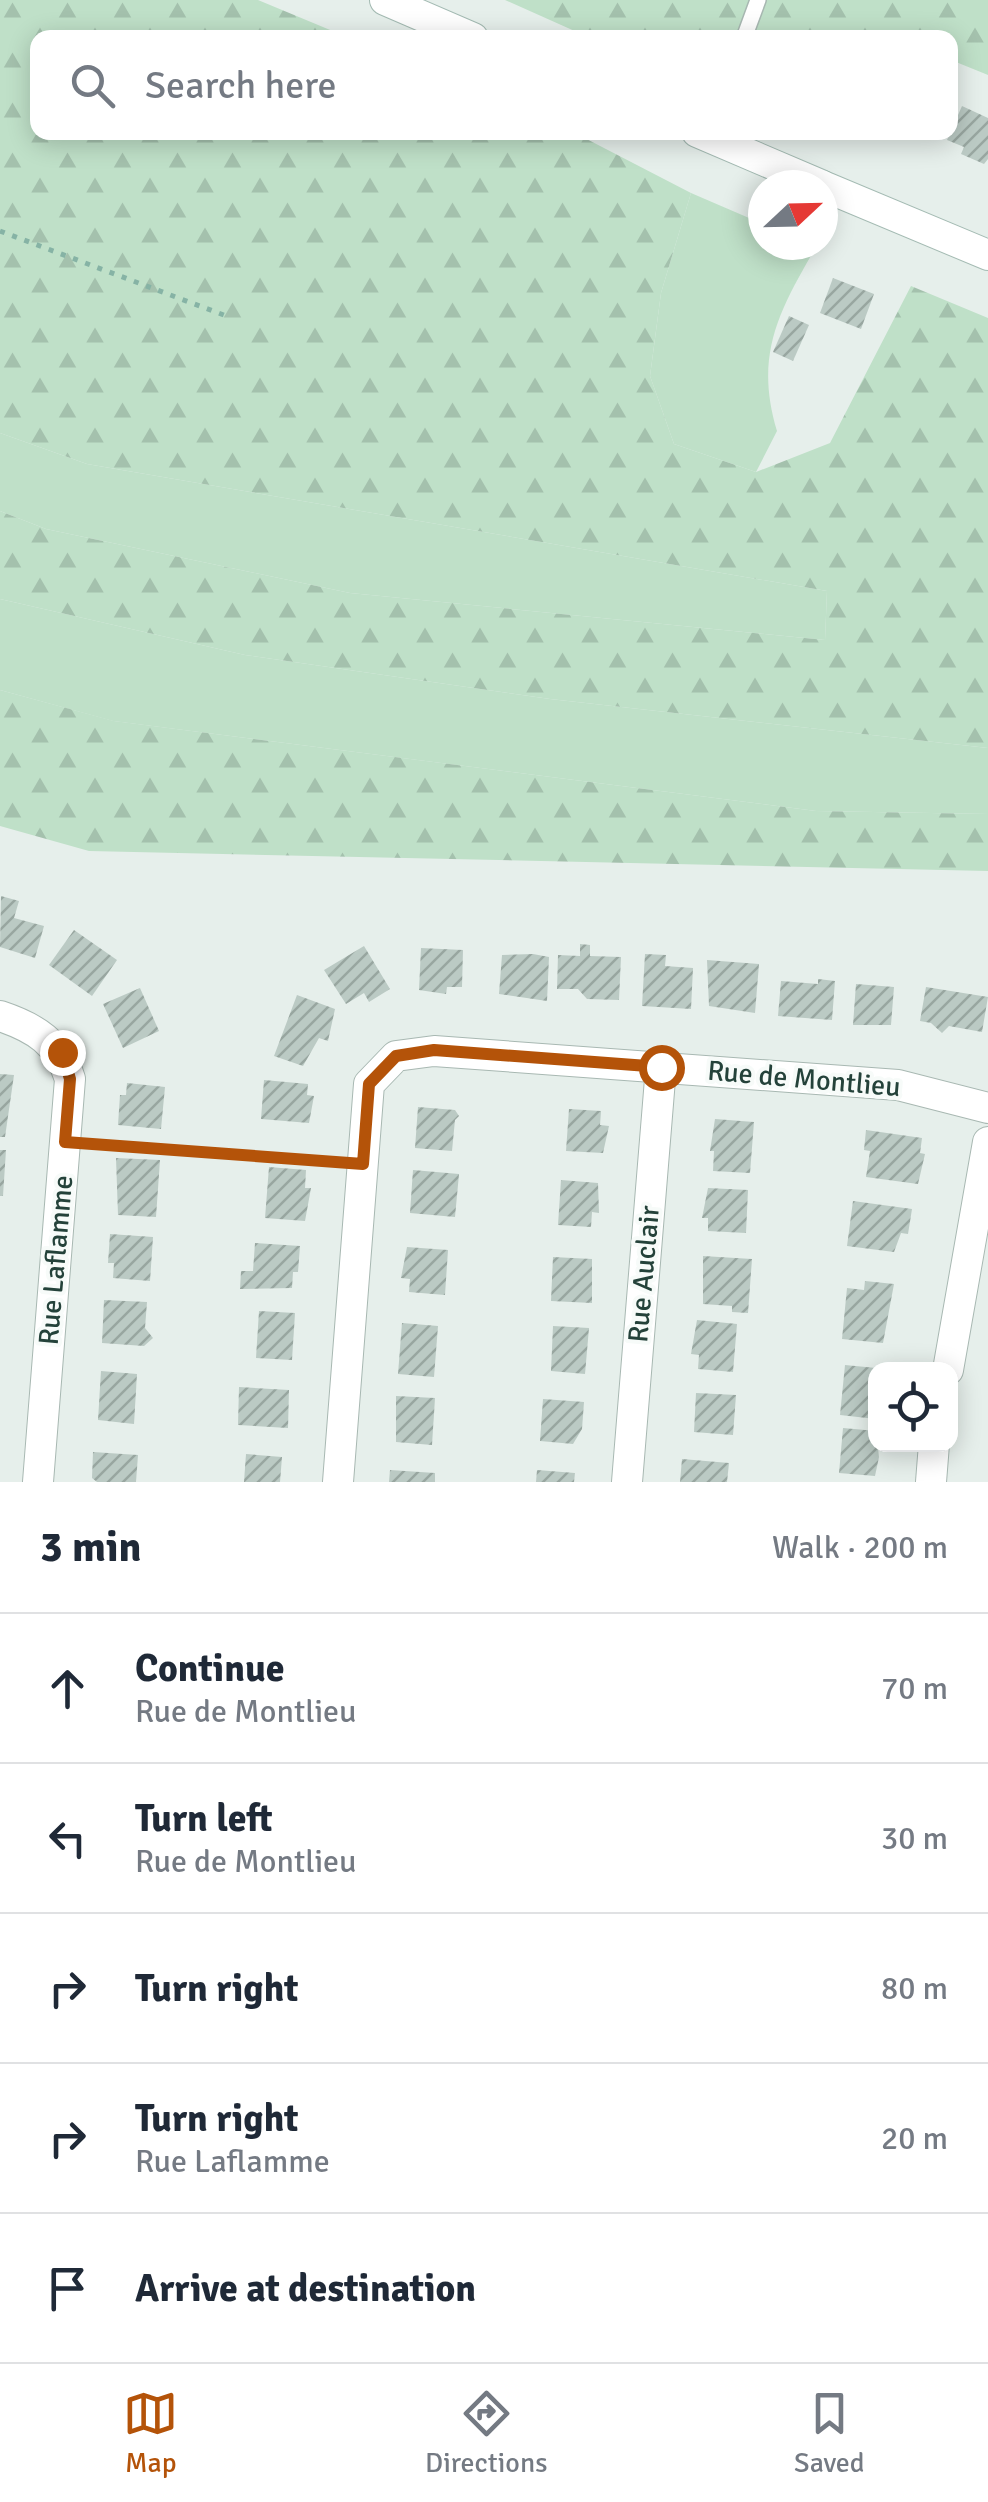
<!DOCTYPE html>
<html lang="en">
<head>
<meta charset="utf-8">
<style>
	body { margin:0; font-family:Signika,sans-serif; background:#f6f6f7; color:#1f2937 }
	.controls { position:absolute; right:30px; bottom:30px; display:grid; overflow:hidden; border-radius:20px; box-shadow:0 5px 25px #0003 }
	.controls button { width:90px; height:90px; display:grid; place-items:center; padding:0; border:0; border-bottom:2px solid #e0e1e3; background:#fff; color:#1f2937; font:50px sans-serif }
	.compass { position:absolute; left:748px; top:170px; width:90px; height:90px; border-radius:50%; background:#fff; box-shadow:0 5px 25px #0003; rotate:68deg }
	.stop { position:absolute; width:30px; height:30px; margin:-22px; border:8px solid #b45309; border-radius:50%; background:#fff }
	.stop.end { background:#b45309; border-color:#fff; box-shadow:0 2px 10px #0008 }
	.list { margin:0; padding:0; list-style:none }
	h2 { display:flex; justify-content:space-between; align-items:center; height:130px; margin:0; padding:0 40px; font-size:42px }
	h2 small { font-size:32px; font-weight:400; color:#747a83 }
	.list li { display:grid; grid-template-columns:65px 1fr auto; gap:30px; align-items:center; box-sizing:border-box; height:150px; padding:0 40px; border-top:2px solid #e0e1e3 }
	.list b { display:block; font-size:38px; white-space:nowrap }
	.list p { margin:0; font-size:32px; white-space:nowrap; color:#747a83 }
	.list em { font-size:32px; font-style:normal; color:#747a83 }
	.icon { flex:none; width:55px; height:55px; fill:none; stroke:currentColor; stroke-width:2; stroke-linecap:round; stroke-linejoin:round }
	.map { position:relative; flex:none; width:988px; height:1482px; overflow:hidden }
	.search { position:absolute; background:#fff; box-shadow:0 5px 25px #0003; left:30px; right:30px; top:30px; height:110px; display:flex; align-items:center; gap:25px; box-sizing:border-box; padding:0 35px; border-radius:20px; color:#747a83; font-size:38px }
	.sheet { height:880px; background:#fff }
	nav { display:flex; justify-content:space-around; align-items:center; box-sizing:border-box; height:140px; border-top:2px solid #e0e1e3; background:#fff; font-size:28px; color:#747a83 }
	nav a { display:grid; justify-items:center; gap:5px }
	nav .on { color:#b45309 }
	.map>svg:first-child { display:block }
	.grass { fill:#bfe0c8 }
	.forest { fill:url(#forest-firs) }
	.building { fill:url(#building-hatch) }
	.lines { fill:none; stroke-linecap:round; stroke-linejoin:round }
	.lane-casing { stroke:#a8b8b2; stroke-width:18 }
	.street-casing { stroke:#a8b8b2; stroke-width:32 }
	.secondary-casing { stroke:#a4bbb3; stroke-width:32 }
	.path { stroke:#86b3a5; stroke-width:5; stroke-dasharray:5 8; stroke-linecap:butt }
	.lane { stroke:#fff; stroke-width:15 }
	.street { stroke:#fff; stroke-width:30 }
	.secondary { stroke:#fff; stroke-width:30 }
	.route { stroke:#b45309; stroke-width:12 }
	.labels { text-anchor:middle; dominant-baseline:central; stroke-width:8; stroke-linejoin:round; paint-order:stroke }
	.street-label { font-size:28px; fill:#24423a; stroke:#f7fbf9 }
</style>
</head>
<body>
<div class="map">
<svg width="988" height="1482" viewBox="0 0 988 1482">
	<defs>
		<pattern id="forest-firs" width="22" height="20" patternUnits="userSpaceOnUse" patternTransform="scale(2.5)"><rect width="22" height="20" fill="#bfe0c8"/><path d="M5 1l3.5 6h-7zM16 11l3.5 6h-7z" fill="#a4c1ad"/></pattern>
		<pattern id="building-hatch" width="6" height="6" patternUnits="userSpaceOnUse" patternTransform="scale(2.5)"><rect width="6" height="6" fill="#bbcac4"/><path d="M-1 1l2-2M0 6l6-6M5 7l2-2" fill="none" stroke="#98a6a0"/></pattern>
	</defs>
	<rect width="100%" height="100%" fill="#e6efeb"/>
	<!-- grass -->
	<g class="grass">
		<path d="M 691,193 L 763,224 L 763,245 L 816,247 C 779,311 754,355 777,431 L 756,472 L 674,444 L 650,376 L 661,293 Z"/>
		<path d="M 0,433 L 87,464 L 827,591 L 825,640 L 350,593 L 46,529 L 0,511 Z"/>
		<path d="M 0,599 L 245,655 L 550,699 L 988,748 L 988,814 L 816,811 L 113,721 L 0,690 Z"/>
	</g>
	<!-- forest -->
	<g class="forest">
		<path d="M 0,0 L 258,0 L 347,37 L 38,38 L 38,132 L 575,133 L 691,193 L 661,293 L 650,376 L 674,444 L 756,472 L 830,443 L 911,286 L 988,318 L 988,748 L 550,699 L 245,655 L 0,599 L 0,511 L 46,529 L 350,593 L 825,640 L 827,591 L 87,464 L 0,433 Z"/>
		<path d="M 505,0 L 988,0 L 988,75 L 951,60 L 950,38 L 588,37 Z"/>
		<path d="M 0,690 L 114,721 L 816,811 L 988,814 L 988,871 L 89,851 L 0,826 Z"/>
	</g>
	<!-- building -->
	<g class="building">
		<path d="M 962,106 L 988,118 L 988,159 L 984,164 L 961,154 L 964,147 L 947,140 Z"/>
		<path d="M 833,278 L 874,294 L 861,329 L 820,313 Z"/>
		<path d="M 789,316 L 809,325 L 793,361 L 773,352 Z"/>
		<path d="M 1,896 L 19,901 L 14,918 L 44,926 L 35,958 L 0,947 Z"/>
		<path d="M 74,930 L 117,960 L 92,996 L 49,965 Z"/>
		<path d="M 580,944 L 590,945 L 590,956 L 621,957 L 619,1000 L 587,999 L 578,989 L 557,989 L 558,955 L 580,956 Z"/>
		<path d="M 364,946 L 390,989 L 369,1002 L 364,993 L 346,1004 L 324,970 Z"/>
		<path d="M 421,948 L 463,950 L 462,987 L 447,987 L 446,994 L 419,990 Z"/>
		<path d="M 533,954 L 549,957 L 547,1001 L 499,994 L 502,955 Z"/>
		<path d="M 645,954 L 666,955 L 665,966 L 693,968 L 691,1009 L 642,1006 Z"/>
		<path d="M 707,960 L 759,964 L 755,1013 L 709,1006 Z"/>
		<path d="M 818,979 L 835,981 L 832,1020 L 778,1016 L 781,981 L 818,984 Z"/>
		<path d="M 856,984 L 894,987 L 891,1025 L 853,1025 Z"/>
		<path d="M 926,987 L 988,997 L 982,1032 L 949,1026 L 942,1033 L 931,1023 L 920,1021 Z"/>
		<path d="M 140,988 L 159,1031 L 123,1048 L 103,1004 Z"/>
		<path d="M 297,995 L 335,1009 L 328,1041 L 319,1038 L 303,1066 L 274,1056 Z"/>
		<path d="M 0,1074 L 14,1075 L 5,1137 L 0,1137 Z"/>
		<path d="M 264,1080 L 308,1084 L 307,1095 L 314,1096 L 309,1123 L 261,1119 Z"/>
		<path d="M 127,1083 L 165,1087 L 161,1129 L 118,1125 L 120,1095 L 126,1095 Z"/>
		<path d="M 418,1107 L 455,1110 L 459,1116 L 455,1120 L 452,1151 L 415,1148 Z"/>
		<path d="M 569,1109 L 601,1111 L 600,1125 L 609,1126 L 603,1153 L 566,1151 Z"/>
		<path d="M 715,1119 L 754,1122 L 750,1173 L 713,1171 L 714,1151 L 710,1151 Z"/>
		<path d="M 866,1130 L 922,1138 L 920,1153 L 925,1154 L 918,1184 L 866,1177 L 870,1151 L 864,1150 Z"/>
		<path d="M 0,1150 L 6,1150 L 3,1196 L 0,1196 Z"/>
		<path d="M 116,1158 L 160,1160 L 156,1217 L 118,1215 Z"/>
		<path d="M 269,1167 L 306,1170 L 305,1188 L 311,1188 L 305,1221 L 265,1218 Z"/>
		<path d="M 413,1170 L 459,1174 L 455,1217 L 410,1213 Z"/>
		<path d="M 561,1180 L 598,1183 L 599,1213 L 592,1212 L 591,1227 L 558,1225 Z"/>
		<path d="M 708,1188 L 748,1190 L 746,1233 L 708,1231 L 708,1218 L 702,1218 Z"/>
		<path d="M 853,1201 L 912,1209 L 908,1234 L 901,1233 L 894,1252 L 847,1246 Z"/>
		<path d="M 110,1234 L 153,1237 L 150,1281 L 113,1278 L 114,1263 L 108,1263 Z"/>
		<path d="M 255,1243 L 300,1246 L 298,1272 L 293,1272 L 292,1288 L 240,1289 L 241,1271 L 253,1271 Z"/>
		<path d="M 407,1247 L 448,1250 L 445,1295 L 409,1292 L 410,1279 L 401,1278 Z"/>
		<path d="M 703,1256 L 752,1259 L 748,1313 L 732,1312 L 732,1306 L 703,1304 Z"/>
		<path d="M 553,1257 L 592,1259 L 592,1303 L 551,1301 Z"/>
		<path d="M 865,1281 L 894,1284 L 883,1343 L 842,1339 L 847,1288 L 864,1290 Z"/>
		<path d="M 104,1300 L 147,1302 L 145,1328 L 153,1338 L 144,1346 L 102,1343 Z"/>
		<path d="M 259,1311 L 295,1313 L 292,1360 L 256,1358 Z"/>
		<path d="M 697,1320 L 737,1324 L 733,1372 L 698,1369 L 699,1355 L 691,1354 Z"/>
		<path d="M 402,1323 L 438,1326 L 434,1377 L 398,1374 Z"/>
		<path d="M 553,1326 L 589,1328 L 585,1374 L 551,1371 Z"/>
		<path d="M 845,1365 L 876,1368 L 876,1419 L 840,1415 Z"/>
		<path d="M 101,1371 L 137,1374 L 134,1424 L 98,1420 Z"/>
		<path d="M 239,1387 L 289,1390 L 288,1428 L 238,1425 Z"/>
		<path d="M 696,1393 L 736,1395 L 733,1435 L 694,1432 Z"/>
		<path d="M 396,1396 L 435,1398 L 432,1445 L 396,1442 Z"/>
		<path d="M 543,1399 L 584,1402 L 582,1429 L 573,1444 L 540,1441 Z"/>
		<path d="M 843,1428 L 876,1431 L 879,1457 L 875,1476 L 839,1473 Z"/>
		<path d="M 93,1452 L 138,1455 L 136,1482 L 97,1482 L 92,1478 Z"/>
		<path d="M 246,1454 L 282,1457 L 280,1482 L 244,1482 Z"/>
		<path d="M 682,1459 L 729,1463 L 727,1482 L 680,1482 Z"/>
		<path d="M 390,1470 L 435,1473 L 435,1482 L 389,1482 Z"/>
		<path d="M 537,1470 L 575,1473 L 574,1482 L 536,1482 Z"/>
	</g>
	<g class="lines">
		<defs>
			<path id="lane" d="M 744,38 L 758,0"/>
			<g id="street">
				<path d="M 0,1016 C 36,1028 59,1043 70,1079 L 38,1482"/>
				<path d="M 948,1370 L 988,1142"/>
				<path d="M 338,1482 L 369,1084 L 396,1056 L 434,1051 L 898,1085 L 988,1108"/>
				<path d="M 627,1482 L 661,1067"/>
				<path d="M 931,1482 L 934,1444"/>
			</g>
			<g id="secondary">
				<path d="M 385,0 L 473,38"/>
				<path d="M 697,132 L 821,185"/>
				<path d="M 823,186 L 988,255"/>
			</g>
		</defs>
		<!-- lane casing -->
		<use href="#lane" class="lane-casing"/>
		<!-- street casing -->
		<use href="#street" class="street-casing"/>
		<!-- secondary casing -->
		<use href="#secondary" class="secondary-casing"/>
		<!-- path -->
		<g class="path">
			<path d="M 0,231 L 229,317"/>
			<path d="M 93,1144 L 337,1161"/>
		</g>
		<!-- lane -->
		<use href="#lane" class="lane"/>
		<!-- street -->
		<use href="#street" class="street"/>
		<!-- secondary -->
		<use href="#secondary" class="secondary"/>
	</g>
	<g class="lines">
		<!-- route -->
		<path class="route" d="M 62,1052 L 70,1079 L 65,1142 L 363,1164 L 369,1084 L 396,1056 L 434,1050 L 661,1067"/>
	</g>
	<g class="labels">
		<!-- street labels -->
		<g class="street-label">
			<text transform="translate(804 1079) rotate(5)">Rue de Montlieu</text>
			<text transform="translate(56 1260) rotate(-85)">Rue Laflamme</text>
			<text transform="translate(644 1274) rotate(-85)">Rue Auclair</text>
		</g>
	</g>
</svg>
<div class="controls">
<button><svg class="icon" aria-label="locate" viewBox="0 0 24 24"><circle cx="12" cy="12" r="6"/><path d="M12 2v4M12 18v4M2 12h4M18 12h4"/></svg></button>
</div>
<svg class="compass" viewBox="-18 -18 36 36"><path d="M0-13l5 13h-10z" fill="#e53935"/><path d="M0 13l5-13h-10z" fill="#747a83"/></svg>
<div class="stop" style="left:661px;top:1067px"></div>
<div class="stop end" style="left:62px;top:1052px"></div>
<div class="search"><svg class="icon" aria-label="search" viewBox="0 0 24 24"><circle cx="10" cy="10" r="6"/><path d="M15 15l6 6"/></svg>Search here</div>
</div>
<section class="sheet">
<h2>3 min<small>Walk · 200 m</small></h2>
<ul class="list">
<li><svg class="icon" aria-label="ahead" viewBox="0 0 24 24"><path d="M12 20V5M6 11l6-6 6 6"/></svg><div><b>Continue</b><p>Rue de Montlieu</p></div><em>70 m</em></li>
<li><svg class="icon" aria-label="left" viewBox="0 0 24 24"><path d="M17 20v-9H6M10 6l-5 5 5 5"/></svg><div><b>Turn left</b><p>Rue de Montlieu</p></div><em>30 m</em></li>
<li><svg class="icon" aria-label="right" viewBox="0 0 24 24"><path d="M7 20v-9h11M14 6l5 5-5 5"/></svg><div><b>Turn right</b></div><em>80 m</em></li>
<li><svg class="icon" aria-label="right" viewBox="0 0 24 24"><path d="M7 20v-9h11M14 6l5 5-5 5"/></svg><div><b>Turn right</b><p>Rue Laflamme</p></div><em>20 m</em></li>
<li><svg class="icon" aria-label="arrive" viewBox="0 0 24 24"><path d="M6 21V4h12l-3 4 3 4H6"/></svg><div><b>Arrive at destination</b></div></li>
</ul>
</section>
<nav>
<a class="on"><svg class="icon" aria-label="map" viewBox="0 0 24 24"><path d="M3 6l6-2 6 2 6-2v14l-6 2-6-2-6 2zM9 4v14M15 6v14"/></svg>Map</a>
<a><svg class="icon" aria-label="directions" viewBox="0 0 24 24"><path d="M12 3l9 9-9 9-9-9zM9 14v-3h6M13 9l2 2-2 2"/></svg>Directions</a>
<a><svg class="icon" aria-label="saved" viewBox="0 0 24 24"><path d="M7 4h10v16l-5-4-5 4z"/></svg>Saved</a>
</nav>
</body>
</html>
